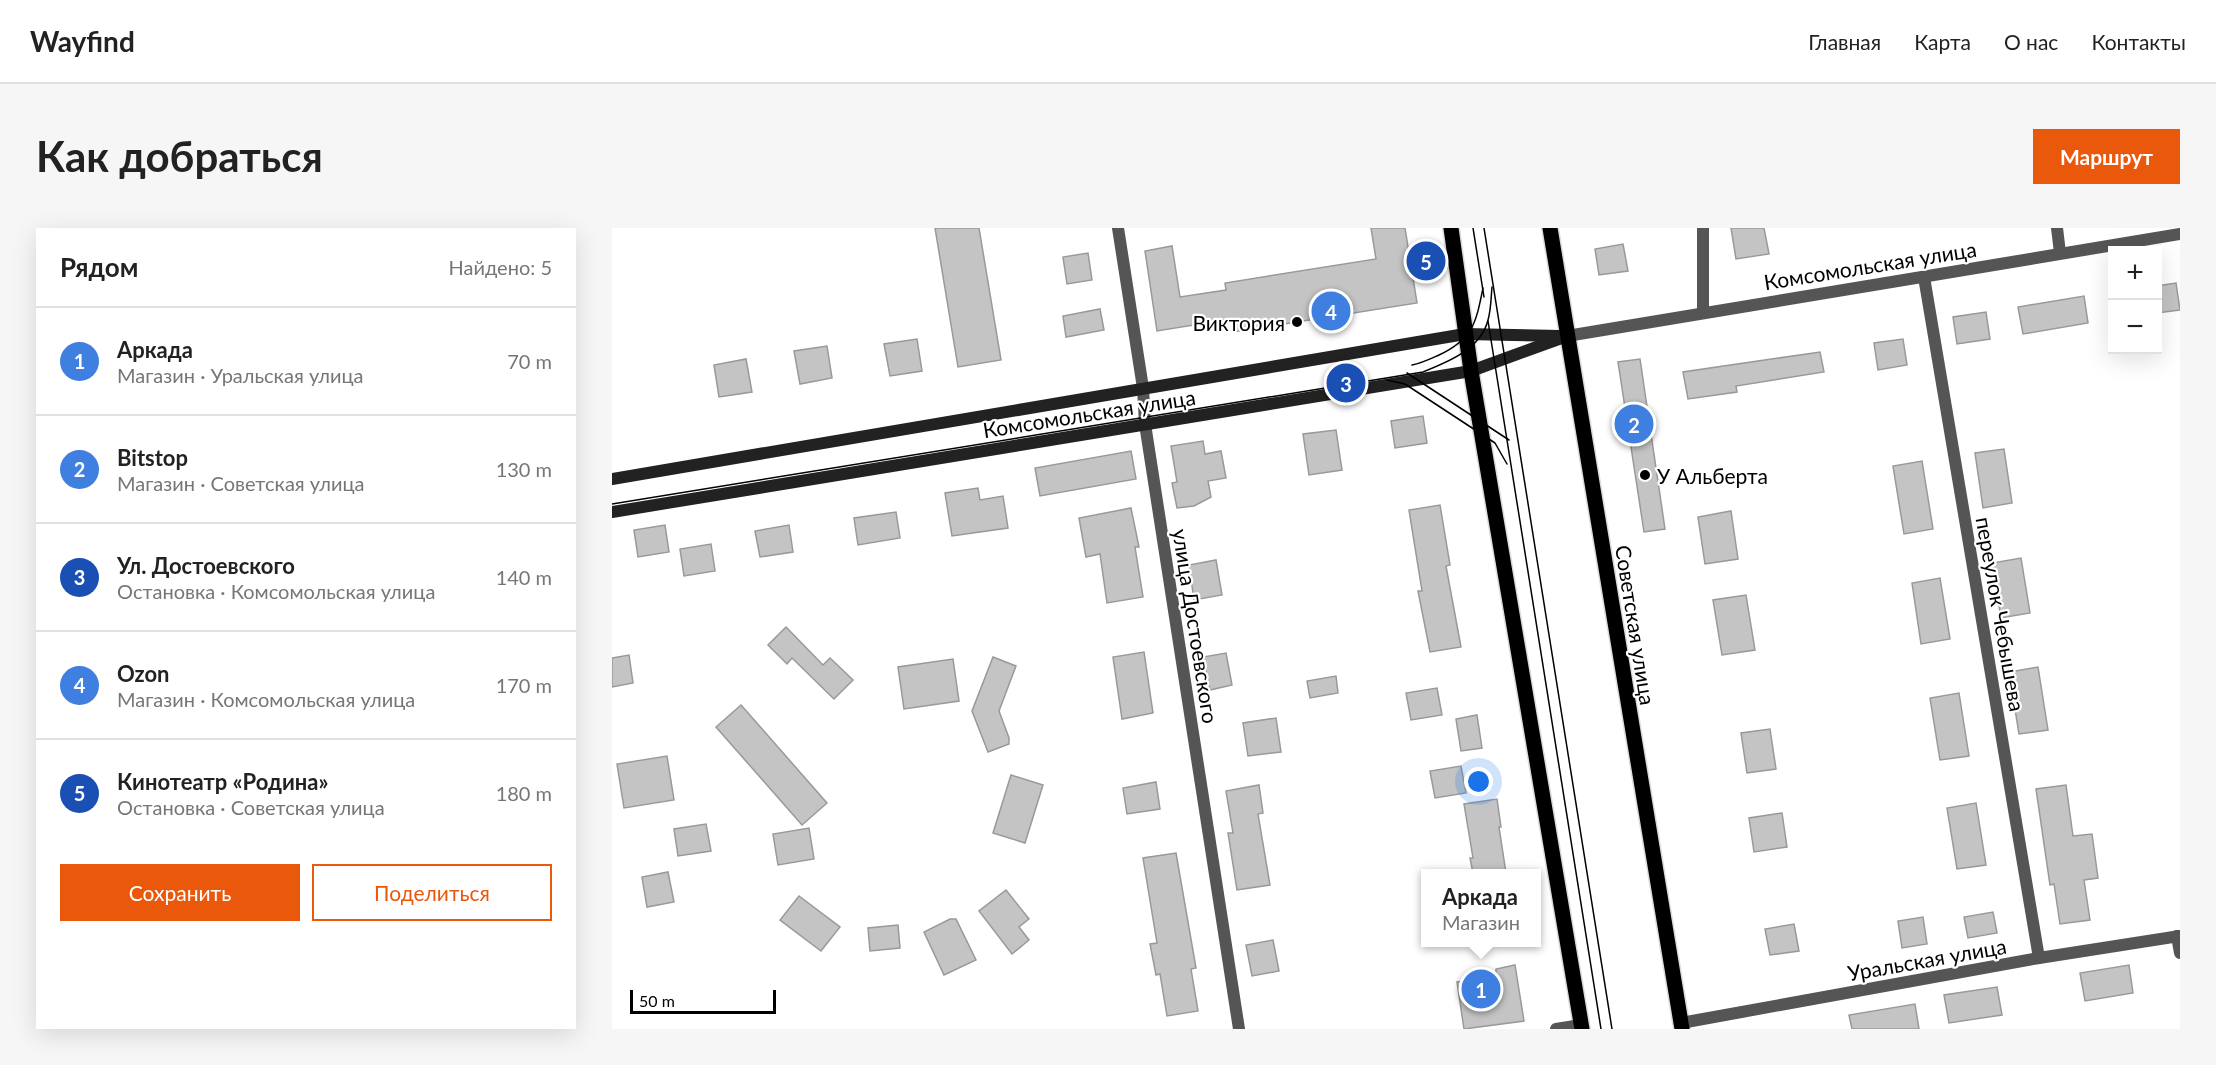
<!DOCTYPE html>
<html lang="ru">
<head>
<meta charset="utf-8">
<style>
	body { margin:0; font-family:Lato,sans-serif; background:#f6f6f6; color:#222 }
	.controls { position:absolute; right:18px; top:18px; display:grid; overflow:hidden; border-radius:0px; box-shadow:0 6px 24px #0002 }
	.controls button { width:54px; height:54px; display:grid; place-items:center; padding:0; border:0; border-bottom:2px solid #e0e0e0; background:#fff; color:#222; font:30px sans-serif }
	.scale { position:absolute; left:18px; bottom:15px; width:146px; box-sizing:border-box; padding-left:6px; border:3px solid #000; border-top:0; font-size:16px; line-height:21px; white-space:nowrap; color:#000; -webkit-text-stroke:4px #fff; paint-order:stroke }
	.you { position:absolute; left:867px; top:554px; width:21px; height:21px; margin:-15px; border:4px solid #fff; border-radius:50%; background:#1a73e8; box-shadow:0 0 0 9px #1a73e833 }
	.badge { display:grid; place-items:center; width:39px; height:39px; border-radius:50%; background:#ea580c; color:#fff; font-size:20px; font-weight:700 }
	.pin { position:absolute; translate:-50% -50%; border:3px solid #fff; box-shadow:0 2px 6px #0006 }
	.popup { position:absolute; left:809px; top:641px; width:120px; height:78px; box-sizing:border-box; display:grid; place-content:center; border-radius:0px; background:#fff; filter:drop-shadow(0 2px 4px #0005); font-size:20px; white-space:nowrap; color:#767676 }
	.popup b { font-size:22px; color:#222 }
	.popup::after { content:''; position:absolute; left:50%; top:100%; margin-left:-12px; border:12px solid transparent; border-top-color:#fff }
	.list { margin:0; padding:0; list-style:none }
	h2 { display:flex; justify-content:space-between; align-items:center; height:78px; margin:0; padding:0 24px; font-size:26px }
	h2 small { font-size:20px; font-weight:400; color:#767676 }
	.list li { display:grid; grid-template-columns:39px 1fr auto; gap:18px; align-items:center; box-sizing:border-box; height:108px; padding:0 24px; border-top:2px solid #e0e0e0 }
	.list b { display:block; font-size:22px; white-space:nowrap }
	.list p { margin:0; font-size:20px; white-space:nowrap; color:#767676 }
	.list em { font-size:20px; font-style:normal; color:#767676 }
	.actions { display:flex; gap:12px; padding:18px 24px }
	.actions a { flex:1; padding:14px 0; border:2px solid #ea580c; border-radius:0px; text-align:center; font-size:21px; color:#ea580c }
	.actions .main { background:#ea580c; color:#fff }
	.map { position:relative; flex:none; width:1568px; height:801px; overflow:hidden; border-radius:0px }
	header { display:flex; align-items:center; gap:36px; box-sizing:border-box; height:84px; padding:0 30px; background:#fff; border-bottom:2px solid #e0e0e0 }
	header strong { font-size:28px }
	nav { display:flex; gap:33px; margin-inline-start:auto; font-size:21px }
	.intro { display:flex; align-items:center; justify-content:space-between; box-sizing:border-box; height:144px; padding:0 36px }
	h1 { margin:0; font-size:42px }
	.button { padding:15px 27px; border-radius:0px; background:#ea580c; color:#fff; font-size:21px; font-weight:700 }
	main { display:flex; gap:36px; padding:0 36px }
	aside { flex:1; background:#fff; border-radius:0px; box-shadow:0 6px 24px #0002 }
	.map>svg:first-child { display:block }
	.building { fill:#c4c4c4; stroke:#999; stroke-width:1.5 }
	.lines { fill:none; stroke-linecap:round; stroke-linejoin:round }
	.primary-casing { stroke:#dbdbdb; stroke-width:18 }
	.minor { stroke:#555; stroke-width:12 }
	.tertiary { stroke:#555; stroke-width:12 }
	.secondary { stroke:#222; stroke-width:12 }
	.primary { stroke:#000; stroke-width:15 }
	.tram { stroke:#000; stroke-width:1.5 }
	.poi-dot { fill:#000; stroke:#fff; stroke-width:2 }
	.labels { text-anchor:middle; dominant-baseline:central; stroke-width:4.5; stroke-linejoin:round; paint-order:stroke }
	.street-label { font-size:21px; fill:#000; stroke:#fff }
	.poi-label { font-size:21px; fill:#000; stroke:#fff; text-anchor:end }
</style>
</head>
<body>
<header>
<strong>Wayfind</strong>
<nav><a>Главная</a><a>Карта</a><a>О нас</a><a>Контакты</a></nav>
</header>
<div class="intro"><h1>Как добраться</h1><a class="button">Маршрут</a></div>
<main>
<aside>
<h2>Рядом<small>Найдено: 5</small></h2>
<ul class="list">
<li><span class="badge" style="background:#3f7fe0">1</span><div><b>Аркада</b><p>Магазин · Уральская улица</p></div><em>70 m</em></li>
<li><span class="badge" style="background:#3f7fe0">2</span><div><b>Bitstop</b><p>Магазин · Советская улица</p></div><em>130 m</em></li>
<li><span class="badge" style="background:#1a4fb4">3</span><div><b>Ул. Достоевского</b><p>Остановка · Комсомольская улица</p></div><em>140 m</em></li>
<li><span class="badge" style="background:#3f7fe0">4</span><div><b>Ozon</b><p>Магазин · Комсомольская улица</p></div><em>170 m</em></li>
<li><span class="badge" style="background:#1a4fb4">5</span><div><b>Кинотеатр «Родина»</b><p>Остановка · Советская улица</p></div><em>180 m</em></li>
</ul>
<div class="actions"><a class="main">Сохранить</a><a>Поделиться</a></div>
</aside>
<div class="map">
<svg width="1568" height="801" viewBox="0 0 1568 801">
	<rect width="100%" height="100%" fill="#fff"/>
	<!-- building -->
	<g class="building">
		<path d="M 323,0 L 367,0 L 389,132 L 346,139 Z"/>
		<path d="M 759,0 L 793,0 L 805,75 L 621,104 L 619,91 L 545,103 L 533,23 L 560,18 L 568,69 L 614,62 L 613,55 L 764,31 Z"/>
		<path d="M 1119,0 L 1152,0 L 1157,26 L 1124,31 Z"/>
		<path d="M 1011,16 L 1016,43 L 987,47 L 983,21 Z"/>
		<path d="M 476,25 L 480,52 L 455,56 L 451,29 Z"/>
		<path d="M 1564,55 L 1568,82 L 1545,85 L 1545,58 Z"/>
		<path d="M 1472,68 L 1476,95 L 1411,106 L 1406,79 Z"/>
		<path d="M 488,81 L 492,102 L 454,109 L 451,88 Z"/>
		<path d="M 1374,84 L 1378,111 L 1345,116 L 1341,89 Z"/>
		<path d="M 305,111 L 310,143 L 278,148 L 272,116 Z"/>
		<path d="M 1291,111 L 1295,137 L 1266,142 L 1262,115 Z"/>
		<path d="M 215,118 L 220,150 L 188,156 L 182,123 Z"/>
		<path d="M 1208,124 L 1212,144 L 1124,158 L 1125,164 L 1076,171 L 1071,144 Z"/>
		<path d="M 134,131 L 140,164 L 107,169 L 102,137 Z"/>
		<path d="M 1028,131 L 1053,301 L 1032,304 L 1006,134 Z"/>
		<path d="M 811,188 L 815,215 L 783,220 L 779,193 Z"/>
		<path d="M 724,202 L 730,242 L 697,247 L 691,206 Z"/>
		<path d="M 591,213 L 593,226 L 609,223 L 614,250 L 596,253 L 599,269 L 582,278 L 565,280 L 560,255 L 565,254 L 559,218 Z"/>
		<path d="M 1392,221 L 1400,275 L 1371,280 L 1363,225 Z"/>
		<path d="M 519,223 L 524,251 L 428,268 L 423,240 Z"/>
		<path d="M 1310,233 L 1321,301 L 1292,306 L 1281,238 Z"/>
		<path d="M 366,260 L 368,272 L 391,268 L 396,300 L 340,308 L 333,265 Z"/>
		<path d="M 828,277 L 838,337 L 834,338 L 849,419 L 818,424 L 806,363 L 810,363 L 797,282 Z"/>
		<path d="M 519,280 L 527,319 L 523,319 L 531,369 L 495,375 L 488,326 L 474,329 L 467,290 Z"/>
		<path d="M 1119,283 L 1126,331 L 1093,336 L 1086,289 Z"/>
		<path d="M 284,284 L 288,310 L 246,317 L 242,290 Z"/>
		<path d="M 53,297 L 57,324 L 26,329 L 22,302 Z"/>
		<path d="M 177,297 L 181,324 L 148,329 L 143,303 Z"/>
		<path d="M 99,316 L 103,343 L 72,348 L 68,321 Z"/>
		<path d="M 1409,330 L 1418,385 L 1389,390 L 1380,335 Z"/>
		<path d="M 604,332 L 610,367 L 582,372 L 577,337 Z"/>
		<path d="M 1328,350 L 1338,411 L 1309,416 L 1300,355 Z"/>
		<path d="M 1134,367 L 1143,422 L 1110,427 L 1101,372 Z"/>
		<path d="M 174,399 L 211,437 L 218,430 L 241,452 L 222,471 L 180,430 L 175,436 L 156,417 Z"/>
		<path d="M 532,424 L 541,485 L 510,491 L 501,429 Z"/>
		<path d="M 614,425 L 620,457 L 598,462 L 591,429 Z"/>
		<path d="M 17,427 L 21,455 L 0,459 L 0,430 Z"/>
		<path d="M 381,429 L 404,438 L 387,483 L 397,510 L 397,516 L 376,524 L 360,483 Z"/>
		<path d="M 341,431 L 347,473 L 292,481 L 286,439 Z"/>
		<path d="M 1426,439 L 1436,502 L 1407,506 L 1397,444 Z"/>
		<path d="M 724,448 L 726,465 L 698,470 L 695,453 Z"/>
		<path d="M 825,460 L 830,487 L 799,492 L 794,465 Z"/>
		<path d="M 1347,465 L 1357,528 L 1328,532 L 1318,470 Z"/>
		<path d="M 129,477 L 215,575 L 190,597 L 104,499 Z"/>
		<path d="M 865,487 L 870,520 L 849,523 L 844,491 Z"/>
		<path d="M 664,490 L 669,524 L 636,528 L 631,495 Z"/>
		<path d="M 1158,501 L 1164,541 L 1135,545 L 1129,505 Z"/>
		<path d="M 55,528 L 62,572 L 12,580 L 5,536 Z"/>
		<path d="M 849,538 L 854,565 L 823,570 L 818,543 Z"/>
		<path d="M 399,547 L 431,557 L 413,615 L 381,605 Z"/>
		<path d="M 544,554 L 548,581 L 515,586 L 511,560 Z"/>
		<path d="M 647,557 L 651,585 L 646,586 L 658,657 L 625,662 L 616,605 L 621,605 L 614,563 Z"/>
		<path d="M 1454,557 L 1461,608 L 1480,606 L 1486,650 L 1472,652 L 1478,692 L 1448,696 L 1442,656 L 1438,657 L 1424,561 Z"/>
		<path d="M 885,571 L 889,599 L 887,599 L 894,645 L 861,645 L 858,630 L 861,630 L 852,576 Z"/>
		<path d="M 1364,575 L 1374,637 L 1345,641 L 1335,580 Z"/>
		<path d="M 1170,585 L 1175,619 L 1142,624 L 1137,590 Z"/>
		<path d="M 94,596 L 99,623 L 66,628 L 62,601 Z"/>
		<path d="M 197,600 L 202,631 L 166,637 L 161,606 Z"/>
		<path d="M 564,625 L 584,740 L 579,741 L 586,783 L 555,788 L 548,746 L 544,747 L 538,716 L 545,715 L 531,630 Z"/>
		<path d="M 56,644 L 62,674 L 35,679 L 30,649 Z"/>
		<path d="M 394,662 L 417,691 L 407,699 L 417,712 L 400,726 L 367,683 Z"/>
		<path d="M 187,668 L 228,699 L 209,723 L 168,692 Z"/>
		<path d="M 1381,684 L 1385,705 L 1356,710 L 1352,689 Z"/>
		<path d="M 1311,689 L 1315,716 L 1290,720 L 1286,693 Z"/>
		<path d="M 338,691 L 344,691 L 364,732 L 332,747 L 312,704 Z"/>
		<path d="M 1182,696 L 1187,723 L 1158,727 L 1153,701 Z"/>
		<path d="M 286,697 L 288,720 L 258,723 L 256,700 Z"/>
		<path d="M 661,712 L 667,743 L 640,748 L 634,717 Z"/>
		<path d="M 903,737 L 912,793 L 852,801 L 845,754 L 884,748 L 884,741 Z"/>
		<path d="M 1517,737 L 1521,765 L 1473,773 L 1468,745 Z"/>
		<path d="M 1385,759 L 1390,787 L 1337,795 L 1332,767 Z"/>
		<path d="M 1303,776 L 1307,801 L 1240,801 L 1237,787 Z"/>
	</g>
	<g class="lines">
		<defs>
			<g id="primary">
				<path d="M 839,0 L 859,143 L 970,801"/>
				<path d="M 938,0 L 1070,801"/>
			</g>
		</defs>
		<!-- primary casing -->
		<use href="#primary" class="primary-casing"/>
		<!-- minor -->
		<g class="minor">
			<path d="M 506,0 L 531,160 L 533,196 L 627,801"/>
			<path d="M 1091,0 L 1091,84"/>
			<path d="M 1445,0 L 1448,25"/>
			<path d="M 1312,49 L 1427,730"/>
			<path d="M 1565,708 L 1568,725"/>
			<path d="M 1069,795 L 1427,730 L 1568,708"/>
		</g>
		<!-- tertiary -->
		<g class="tertiary">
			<path d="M 955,108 L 1568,6"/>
			<path d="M 944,801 L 969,797"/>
		</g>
		<!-- secondary -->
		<g class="secondary">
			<path d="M 0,251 L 853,106 L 948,108"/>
			<path d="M 0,284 L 859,143 L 955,108"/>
		</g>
		<!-- primary -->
		<use href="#primary" class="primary"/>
		<!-- tram -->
		<g class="tram">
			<path d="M 861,0 L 872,69"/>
			<path d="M 872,0 L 1000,801"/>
			<path d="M 876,93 L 989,801"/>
			<path d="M 800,137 C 810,135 818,131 827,127 C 861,111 864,95 871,60"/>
			<path d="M 795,145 L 897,212"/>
			<path d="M 775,152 L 793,156 L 883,215 L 895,236"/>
			<path d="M 0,276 L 811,144 C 836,134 869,121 876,92 C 879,82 879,70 880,59"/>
		</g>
	</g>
	<!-- markers -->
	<g class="poi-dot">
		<circle cx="685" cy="94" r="6"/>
		<circle cx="1033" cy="247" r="6"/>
	</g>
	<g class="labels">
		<!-- street labels -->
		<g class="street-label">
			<text transform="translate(1258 37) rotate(-9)">Комсомольская улица</text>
			<text transform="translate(477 185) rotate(-9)">Комсомольская улица</text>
			<text transform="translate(1389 386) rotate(80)">переулок Чебышева</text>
			<text transform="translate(1024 397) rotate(81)">Советская улица</text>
			<text transform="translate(584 398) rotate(81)">улица Достоевского</text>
			<text transform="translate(1315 731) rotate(-10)">Уральская улица</text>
		</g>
		<!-- poi labels -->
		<g class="poi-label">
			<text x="673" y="94">Виктория</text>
			<text x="1045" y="247" text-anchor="start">У Альберта</text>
		</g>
	</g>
</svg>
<div class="controls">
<button>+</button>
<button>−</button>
</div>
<div class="scale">50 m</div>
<div class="you"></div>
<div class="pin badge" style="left:869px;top:761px;background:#3f7fe0">1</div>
<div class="popup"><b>Аркада</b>Магазин</div>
<div class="pin badge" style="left:1022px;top:196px;background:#3f7fe0">2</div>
<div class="pin badge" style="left:734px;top:155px;background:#1a4fb4">3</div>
<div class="pin badge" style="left:719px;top:83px;background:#3f7fe0">4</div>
<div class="pin badge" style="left:814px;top:33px;background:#1a4fb4">5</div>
</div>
</main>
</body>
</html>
